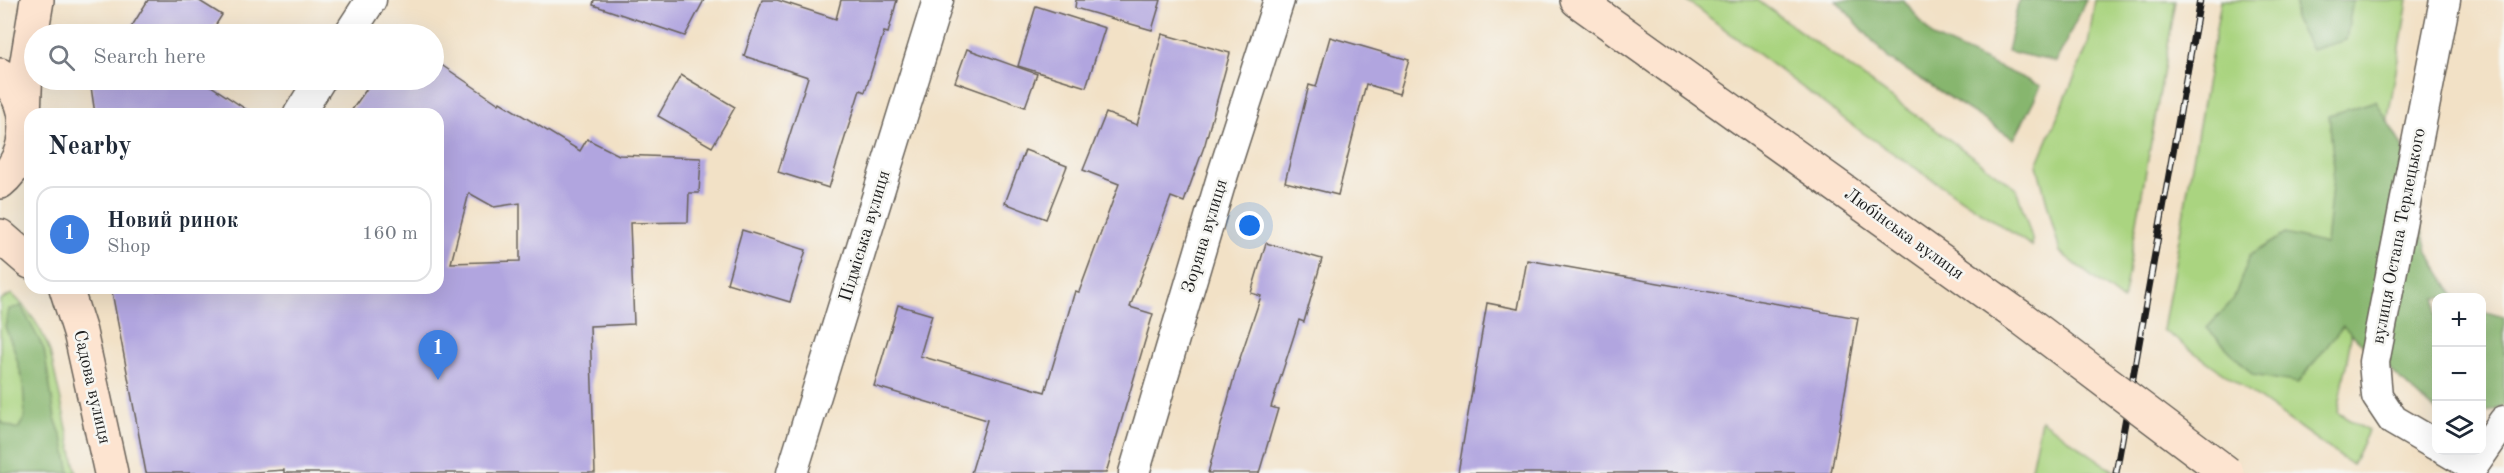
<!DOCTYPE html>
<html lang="en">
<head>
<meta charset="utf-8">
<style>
	body { margin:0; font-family:"Old Standard TT",serif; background:#f6f6f7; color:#1f2937 }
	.controls { position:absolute; right:18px; bottom:18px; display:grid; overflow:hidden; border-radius:12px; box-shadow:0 6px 24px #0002 }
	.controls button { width:54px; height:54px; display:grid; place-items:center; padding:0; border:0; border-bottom:2px solid #e0e1e3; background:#fff; color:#1f2937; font:30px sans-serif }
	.you { position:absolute; left:1250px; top:226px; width:21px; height:21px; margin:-15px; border:4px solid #fff; border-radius:50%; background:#1a73e8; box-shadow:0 0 0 9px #1a73e833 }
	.badge { display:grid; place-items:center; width:39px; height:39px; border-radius:50%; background:#1f6fb2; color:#fff; font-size:20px; font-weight:700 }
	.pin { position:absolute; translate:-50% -50px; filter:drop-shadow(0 2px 3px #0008) }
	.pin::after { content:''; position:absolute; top:32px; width:21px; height:18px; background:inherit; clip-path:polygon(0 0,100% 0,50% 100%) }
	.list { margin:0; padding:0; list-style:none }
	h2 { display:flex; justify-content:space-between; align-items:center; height:78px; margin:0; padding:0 24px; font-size:26px }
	h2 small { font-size:20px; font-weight:400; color:#747a83 }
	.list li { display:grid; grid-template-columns:39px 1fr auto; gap:18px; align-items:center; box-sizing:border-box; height:96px; margin:0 12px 12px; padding:0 12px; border:2px solid #e0e1e3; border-radius:18px }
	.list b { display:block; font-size:22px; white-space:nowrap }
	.list p { margin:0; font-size:20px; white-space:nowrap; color:#747a83 }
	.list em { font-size:20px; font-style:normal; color:#747a83 }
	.icon { flex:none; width:33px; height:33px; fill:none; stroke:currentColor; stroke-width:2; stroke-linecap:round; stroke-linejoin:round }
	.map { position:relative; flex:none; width:2504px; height:473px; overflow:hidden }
	.search { position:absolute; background:#fff; box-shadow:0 6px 24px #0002; left:24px; top:24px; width:420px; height:66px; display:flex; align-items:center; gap:15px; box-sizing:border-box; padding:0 21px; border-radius:33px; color:#747a83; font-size:22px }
	.panel { position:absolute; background:#fff; box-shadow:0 6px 24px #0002; left:24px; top:108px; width:420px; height:186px; border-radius:18px }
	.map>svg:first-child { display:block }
	.green { fill:#aad480; stroke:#63784e; stroke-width:1.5 }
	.forest { fill:#87b66e; stroke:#526945; stroke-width:1.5 }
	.building { fill:#b1a5df; fill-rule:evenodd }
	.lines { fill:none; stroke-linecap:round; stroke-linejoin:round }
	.street-casing { stroke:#676158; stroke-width:33 }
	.secondary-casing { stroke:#676158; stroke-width:36 }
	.street { stroke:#fff; stroke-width:30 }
	.secondary { stroke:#fde4d0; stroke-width:33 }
	.rail-casing { stroke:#1c1c1c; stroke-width:7 }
	.rail { stroke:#f6f6f2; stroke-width:4.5; stroke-dasharray:14; stroke-linecap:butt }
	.secondary-bridge-casing { stroke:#676158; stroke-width:36; stroke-linecap:butt }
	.secondary-bridge { stroke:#fde4d0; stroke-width:33 }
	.labels { text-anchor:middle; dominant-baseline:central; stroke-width:5; stroke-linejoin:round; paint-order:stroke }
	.street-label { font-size:18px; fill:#1c1c1c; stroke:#f6f6f2 }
</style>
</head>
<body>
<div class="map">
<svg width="2504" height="473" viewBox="0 0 2504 473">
	<rect width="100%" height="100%" fill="#f6f6f2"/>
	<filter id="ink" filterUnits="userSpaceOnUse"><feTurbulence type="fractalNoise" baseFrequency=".0167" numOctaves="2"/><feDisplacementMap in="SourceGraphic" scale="12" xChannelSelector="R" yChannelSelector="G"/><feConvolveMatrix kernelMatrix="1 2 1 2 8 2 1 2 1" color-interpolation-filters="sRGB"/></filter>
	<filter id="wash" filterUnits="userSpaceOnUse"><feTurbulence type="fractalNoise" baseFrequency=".008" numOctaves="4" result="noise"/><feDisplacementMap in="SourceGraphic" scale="24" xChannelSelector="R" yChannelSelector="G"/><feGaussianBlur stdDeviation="1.35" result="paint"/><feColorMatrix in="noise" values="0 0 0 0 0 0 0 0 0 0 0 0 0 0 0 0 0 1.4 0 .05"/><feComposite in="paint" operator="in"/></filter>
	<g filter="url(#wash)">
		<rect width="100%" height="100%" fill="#f2e1c6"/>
		<!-- green -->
		<g class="green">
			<path d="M 1686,0 L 1757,0 L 2016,188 L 2032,238 L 2032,246 L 1863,133 Z"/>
			<path d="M 2095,0 L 2176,0 L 2123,301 L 2060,252 L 2037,165 L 2088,45 Z"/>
			<path d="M 2221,0 L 2408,0 L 2338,413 L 2368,431 L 2352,465 L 2163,330 Z"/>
			<path d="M 12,294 C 30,311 42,328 50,352 L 77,473 L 0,473 L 0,300 Z"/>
			<path d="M 2041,420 L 2117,473 L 2030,473 Z"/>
		</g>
		<!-- forest -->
		<g class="forest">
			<path d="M 1836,0 L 1904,0 L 1933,37 L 2041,86 L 2014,139 L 1889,59 Z"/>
			<path d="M 2019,0 L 2086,0 L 2056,62 L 2007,51 Z"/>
			<path d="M 2297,0 L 2353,0 L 2346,40 L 2311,50 L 2294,18 Z"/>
			<path d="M 2376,101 L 2402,146 L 2427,251 L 2455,297 L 2436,298 L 2436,412 L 2343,326 L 2298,383 L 2253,375 L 2207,328 L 2233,300 L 2250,255 L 2285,234 L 2326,244 L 2334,167 L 2329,115 Z"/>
			<path d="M 21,306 L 44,349 L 55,418 L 64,443 L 70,473 L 0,473 L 0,420 L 4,424 L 18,429 L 25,417 L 23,382 L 14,349 L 5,327 L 9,309 Z"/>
			<path d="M 2482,311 L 2504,317 L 2504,406 L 2482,413 Z"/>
		</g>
		<g id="blocks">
			<!-- building -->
			<g class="building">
				<path d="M 148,0 L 198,0 L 222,15 L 210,34 L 127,34 Z"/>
				<path d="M 594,0 L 704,0 L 685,36 L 593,5 Z"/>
				<path d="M 762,0 L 777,0 L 836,19 L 841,0 L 897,0 L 888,33 L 884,32 L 865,92 L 860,90 L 829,188 L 778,172 L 808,77 L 744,56 Z"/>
				<path d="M 1076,0 L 1161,0 L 1152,30 L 1075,8 Z"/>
				<path d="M 1036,6 L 1105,28 L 1086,87 L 1018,66 Z"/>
				<path d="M 1162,34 L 1230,53 L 1205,144 L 1184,202 L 1171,197 L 1130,307 L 1153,314 L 1106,473 L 971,473 L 987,420 L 874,386 L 898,305 L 932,315 L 920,356 L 1045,392 L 1075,291 L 1079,292 L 1119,184 L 1083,170 L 1106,113 L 1137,125 Z"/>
				<path d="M 1330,37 L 1409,60 L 1399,94 L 1366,84 L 1338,195 L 1285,182 L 1309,85 L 1316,87 Z"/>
				<path d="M 967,49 L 1037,74 L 1025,107 L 955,82 Z"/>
				<path d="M 434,60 L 499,104 L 500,102 L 580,151 L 587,139 L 619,155 L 701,158 L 699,193 L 689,193 L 688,222 L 630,223 L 634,324 L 590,326 L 595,473 L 284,473 L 284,470 L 239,473 L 146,473 L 112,292 L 243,288 L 438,288 L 438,114 L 349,114 L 373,80 L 434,80 ZM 469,193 L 494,207 L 520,203 L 520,261 L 451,263 Z"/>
				<path d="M 681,75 L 735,107 L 712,147 L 658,116 Z"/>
				<path d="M 90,80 L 202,80 L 253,114 L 95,114 Z"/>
				<path d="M 1025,150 L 1067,166 L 1046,219 L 1005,203 Z"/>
				<path d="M 742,230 L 806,250 L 790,302 L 727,283 Z"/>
				<path d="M 1266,243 L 1322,259 L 1304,322 L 1299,320 L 1271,407 L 1278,409 L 1259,473 L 1208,473 L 1236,370 L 1261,296 L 1251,293 Z"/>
				<path d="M 1527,260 L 1858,318 L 1831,473 L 1458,473 L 1487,303 L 1518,309 Z"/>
			</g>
		</g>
	</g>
	<g filter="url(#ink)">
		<use href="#blocks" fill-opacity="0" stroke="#676158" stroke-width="1.5"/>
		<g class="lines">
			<defs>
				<g id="street">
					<path d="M 349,34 L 371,0"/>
					<path d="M 299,114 L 320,80"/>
					<path d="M 2436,445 L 2393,420 L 2377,396 L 2374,362 L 2445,0"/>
					<path d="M 2446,450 L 2473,466 L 2504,421"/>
					<path d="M 792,473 L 938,0"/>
					<path d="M 1134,473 L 1223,174 L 1279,0"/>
				</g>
				<g id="secondary">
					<path d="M 1577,0 L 2020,317"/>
					<path d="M 0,75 C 34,100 32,156 0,182"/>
					<path d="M 24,115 L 26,67 L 37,0"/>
					<path d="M 0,236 L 30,262"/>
					<path d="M 66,288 L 80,332 L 111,473"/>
				</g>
			</defs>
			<!-- street casing -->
			<use href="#street" class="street-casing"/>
			<!-- secondary casing -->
			<use href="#secondary" class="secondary-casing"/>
			<!-- street -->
			<use href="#street" class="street"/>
			<!-- secondary -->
			<use href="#secondary" class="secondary"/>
			<defs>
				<path id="rail" d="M 2116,473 L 2200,0"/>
			</defs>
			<!-- rail casing -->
			<use href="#rail" class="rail-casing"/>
			<!-- rail -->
			<use href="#rail" class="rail"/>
			<defs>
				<path id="secondary-bridge" d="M 2020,317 L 2227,473"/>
			</defs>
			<!-- secondary-bridge casing -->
			<use href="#secondary-bridge" class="secondary-bridge-casing"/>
			<!-- secondary-bridge -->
			<use href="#secondary-bridge" class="secondary-bridge"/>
		</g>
	</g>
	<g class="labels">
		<!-- street labels -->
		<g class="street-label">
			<text transform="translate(1904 234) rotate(36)">Любінська вулиця</text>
			<text transform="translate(865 236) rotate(-73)">Підміська вулиця</text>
			<text transform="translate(1205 236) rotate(-73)">Зоряна вулиця</text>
			<text transform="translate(2399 236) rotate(-79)">вулиця Остапа Терлецького</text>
			<text transform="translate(92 387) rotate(77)">Садова вулиця</text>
		</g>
	</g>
</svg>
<div class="controls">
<button>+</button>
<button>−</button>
<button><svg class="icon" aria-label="layers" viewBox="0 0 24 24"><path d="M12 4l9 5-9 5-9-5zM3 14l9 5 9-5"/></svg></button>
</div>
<div class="you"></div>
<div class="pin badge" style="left:438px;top:380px;background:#3f7fe0">1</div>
<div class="search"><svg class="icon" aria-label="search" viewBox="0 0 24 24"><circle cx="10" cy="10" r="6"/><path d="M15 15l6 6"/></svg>Search here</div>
<section class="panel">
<h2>Nearby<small></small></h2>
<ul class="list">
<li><span class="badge" style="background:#3f7fe0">1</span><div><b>Новий ринок</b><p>Shop</p></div><em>160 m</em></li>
</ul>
</section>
</div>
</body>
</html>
